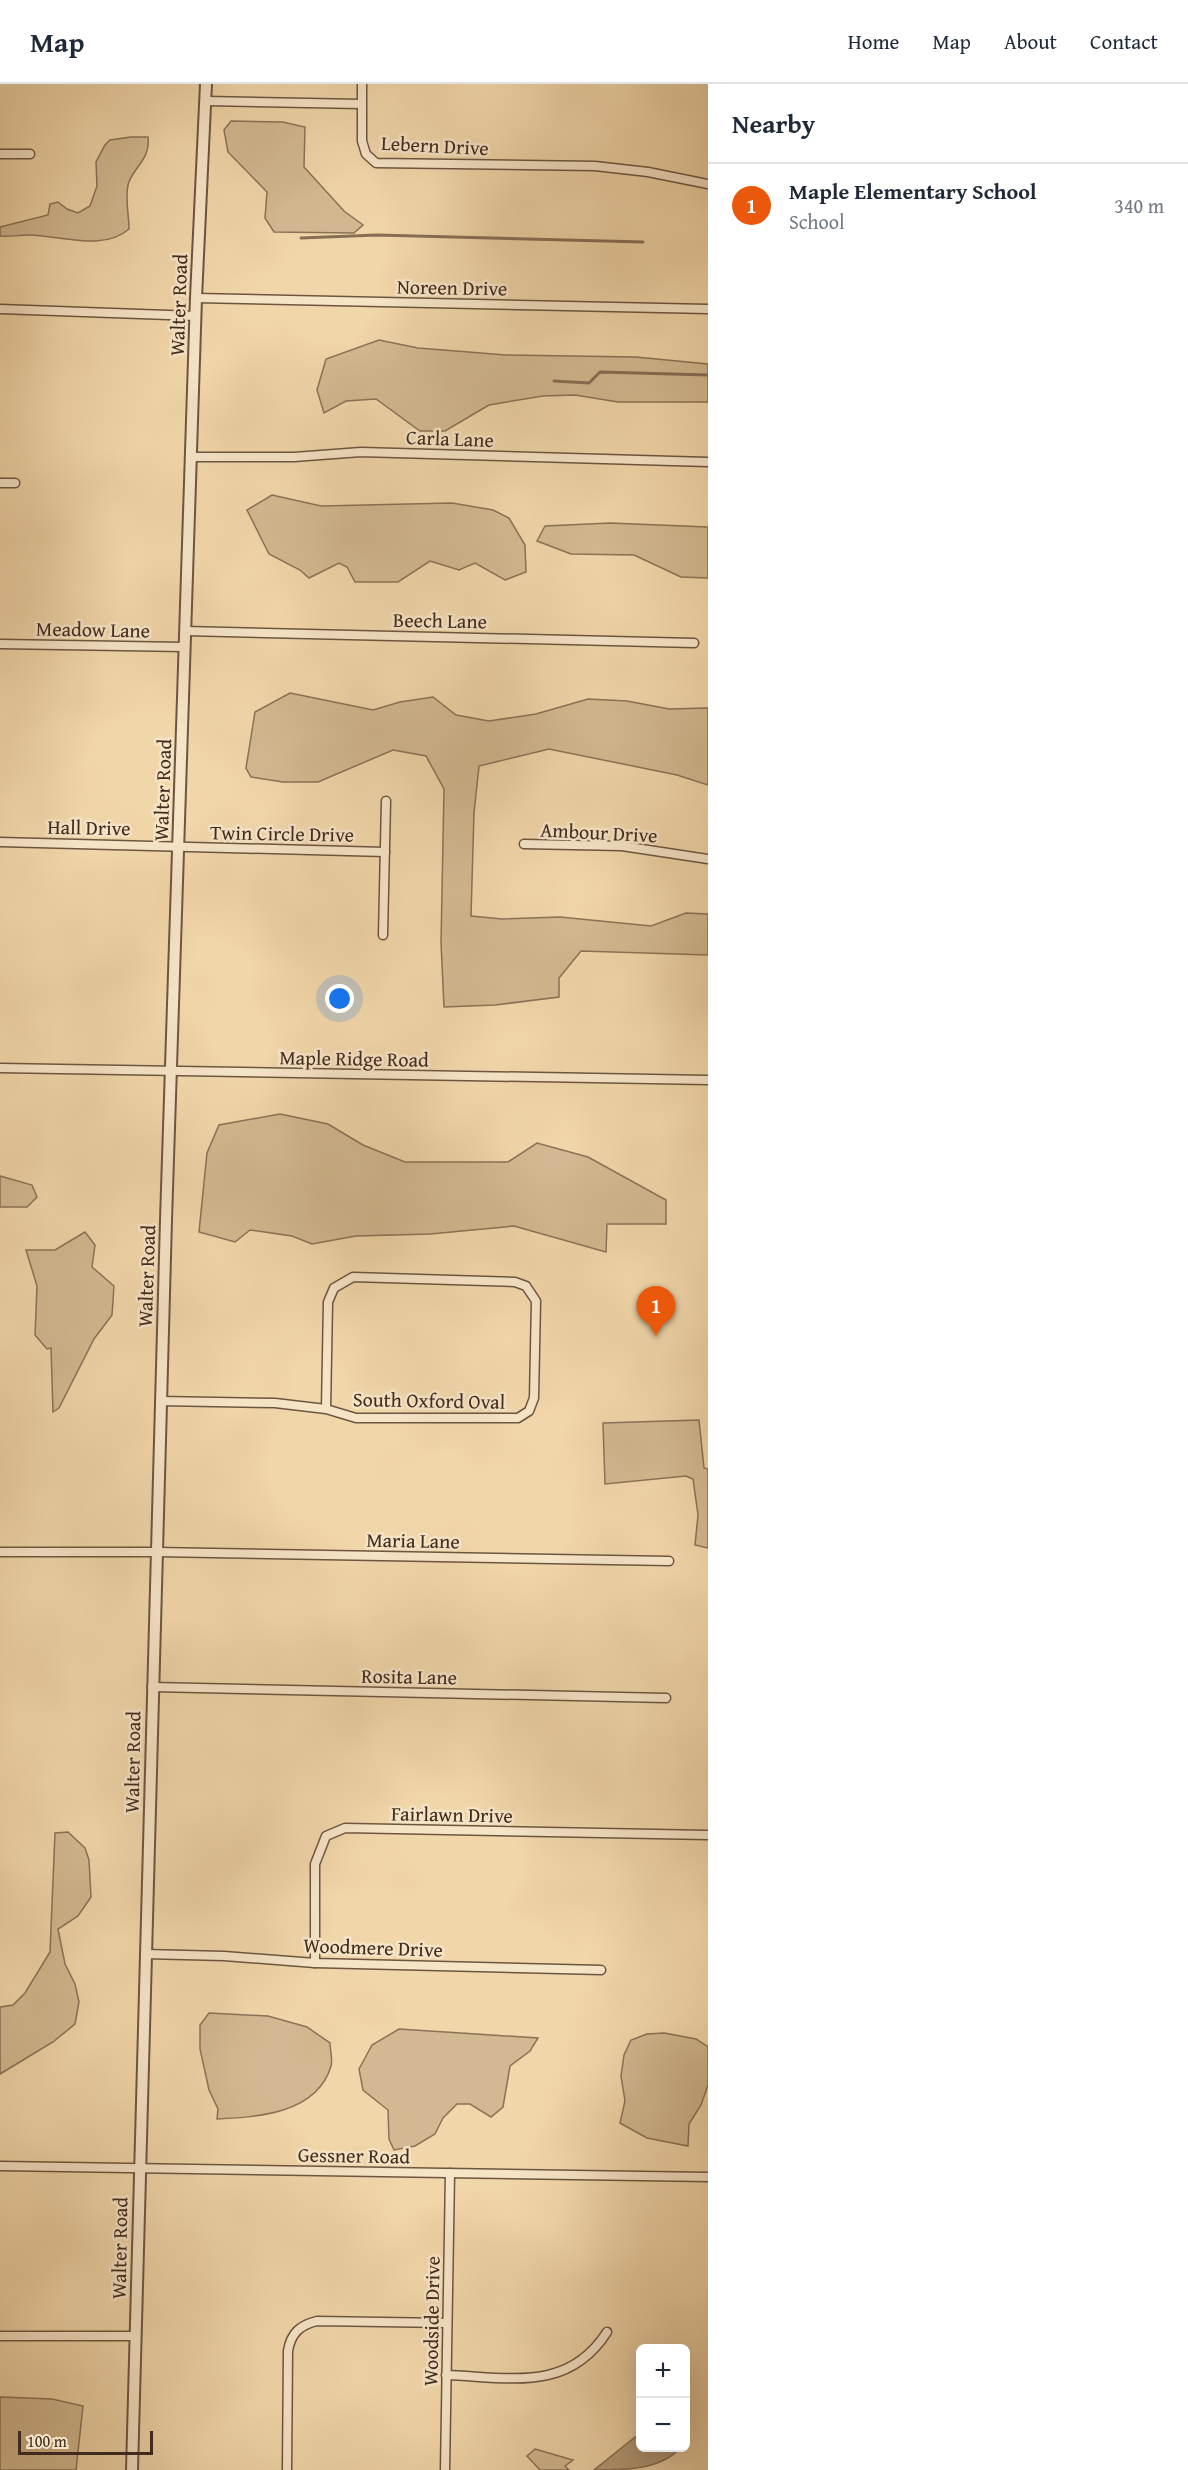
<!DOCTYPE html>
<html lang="en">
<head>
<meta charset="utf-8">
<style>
	body { margin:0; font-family:"Gentium Book Plus",serif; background:#f6f6f7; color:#1f2937 }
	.controls { position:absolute; right:18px; bottom:18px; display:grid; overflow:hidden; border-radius:9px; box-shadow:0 6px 24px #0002 }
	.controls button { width:54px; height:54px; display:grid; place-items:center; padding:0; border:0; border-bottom:2px solid #e0e1e3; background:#fff; color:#1f2937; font:30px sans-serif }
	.scale { position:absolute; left:18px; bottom:15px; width:135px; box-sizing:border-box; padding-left:6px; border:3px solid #412a1e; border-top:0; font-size:16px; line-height:21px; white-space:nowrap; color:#412a1e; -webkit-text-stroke:4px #f6e4c7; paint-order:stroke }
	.you { position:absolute; left:340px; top:915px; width:21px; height:21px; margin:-15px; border:4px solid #fff; border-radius:50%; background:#1a73e8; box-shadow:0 0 0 9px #1a73e833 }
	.badge { display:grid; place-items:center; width:39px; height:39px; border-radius:50%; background:#ea580c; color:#fff; font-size:20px; font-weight:700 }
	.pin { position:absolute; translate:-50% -50px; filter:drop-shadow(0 2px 3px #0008) }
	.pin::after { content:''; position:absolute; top:32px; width:21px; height:18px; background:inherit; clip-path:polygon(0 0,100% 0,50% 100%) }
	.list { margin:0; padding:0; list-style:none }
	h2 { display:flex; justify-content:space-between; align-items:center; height:78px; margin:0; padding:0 24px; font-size:26px }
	h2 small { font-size:20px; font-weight:400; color:#747a83 }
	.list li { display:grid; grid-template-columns:39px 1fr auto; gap:18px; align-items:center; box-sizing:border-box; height:84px; padding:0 24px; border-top:2px solid #e0e1e3 }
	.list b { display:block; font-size:22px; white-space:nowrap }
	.list p { margin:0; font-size:20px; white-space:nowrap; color:#747a83 }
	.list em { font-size:20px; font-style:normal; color:#747a83 }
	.map { position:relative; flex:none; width:708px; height:2386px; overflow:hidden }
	header { display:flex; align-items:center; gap:36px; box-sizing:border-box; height:84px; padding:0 30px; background:#fff; border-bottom:2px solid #e0e1e3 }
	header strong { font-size:28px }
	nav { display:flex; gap:33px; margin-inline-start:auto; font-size:21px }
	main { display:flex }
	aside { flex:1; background:#fff }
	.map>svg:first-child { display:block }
	.green { fill:#d3b991; stroke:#8a7258; stroke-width:1.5 }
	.water { fill:#b59c7a; stroke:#876e55; stroke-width:1.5 }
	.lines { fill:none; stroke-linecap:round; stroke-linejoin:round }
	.stream { stroke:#876e55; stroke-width:3 }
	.minor-casing { stroke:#6d5541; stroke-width:11 }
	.tertiary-casing { stroke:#6d5541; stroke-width:14 }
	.minor { stroke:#f6e4c7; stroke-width:8 }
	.tertiary { stroke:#f6e4c7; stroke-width:10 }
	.labels { text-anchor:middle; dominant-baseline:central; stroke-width:5; stroke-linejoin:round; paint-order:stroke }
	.street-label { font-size:20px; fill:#412a1e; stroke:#f6e4c7 }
</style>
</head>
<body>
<header>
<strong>Map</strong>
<nav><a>Home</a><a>Map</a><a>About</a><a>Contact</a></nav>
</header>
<main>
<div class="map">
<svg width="708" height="2386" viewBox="0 0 708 2386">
	<rect width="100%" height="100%" fill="#f1d6a9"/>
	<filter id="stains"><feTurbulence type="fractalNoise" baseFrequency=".00333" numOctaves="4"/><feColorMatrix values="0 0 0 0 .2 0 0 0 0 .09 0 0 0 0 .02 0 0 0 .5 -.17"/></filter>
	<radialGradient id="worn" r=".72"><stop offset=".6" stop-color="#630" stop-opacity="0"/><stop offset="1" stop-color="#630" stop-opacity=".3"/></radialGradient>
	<!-- green -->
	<g class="green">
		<path d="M 231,37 L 283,38 L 305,43 L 304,83 L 344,127 L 363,141 L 354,149 L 274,148 L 265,134 L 267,108 L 228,68 L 224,46 Z"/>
		<path d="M 131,53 L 148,53 C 151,76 132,84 128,101 C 125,114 129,132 129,145 C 103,168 60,151 28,151 C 19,151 10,153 0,152 L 0,143 L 48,131 L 50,120 L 58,118 L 67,125 L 78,129 L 90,122 L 97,102 L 96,78 L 105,61 L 110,56 Z"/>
		<path d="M 379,256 L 418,264 L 506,271 L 636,273 L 708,280 L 708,318 L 618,318 L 575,311 L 543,312 L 489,321 L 445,347 L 420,347 L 376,315 L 346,317 L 324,329 L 317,306 L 326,275 Z"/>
		<path d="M 272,411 L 321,422 L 452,419 L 493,426 L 509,434 L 525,461 L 526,488 L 505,496 L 475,479 L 459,486 L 430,477 L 398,498 L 355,498 L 347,483 L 339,479 L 309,494 L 300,486 L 269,470 L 247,426 Z"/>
		<path d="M 610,439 L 708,443 L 708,494 L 681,493 L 634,471 L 571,470 L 537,457 L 545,442 Z"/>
		<path d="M 290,609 L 373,626 L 400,618 L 433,613 L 456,631 L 489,637 L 536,630 L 588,615 L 627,617 L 669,625 L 708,624 L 708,701 L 677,691 L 549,665 L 479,682 L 474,729 L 471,832 L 502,835 L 560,833 L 651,842 L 686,829 L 708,830 L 708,871 L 581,867 L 559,894 L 559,913 L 495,921 L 444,923 L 441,859 L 444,705 L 426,672 L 393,666 L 318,698 L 283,698 L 251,693 L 246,684 L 255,628 Z"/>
		<path d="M 280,1030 L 328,1040 L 363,1061 L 405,1078 L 508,1078 L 537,1059 L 588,1073 L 666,1116 L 666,1140 L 607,1140 L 606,1168 L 514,1142 L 430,1150 L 356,1152 L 312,1160 L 292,1152 L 250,1146 L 235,1158 L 199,1148 L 207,1069 L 219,1041 Z"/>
		<path d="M 0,1092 L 32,1101 L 37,1113 L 27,1123 L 0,1123 Z"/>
		<path d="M 85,1148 L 95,1161 L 92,1183 L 114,1202 L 112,1231 L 94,1255 L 59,1324 L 53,1328 L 51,1264 L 47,1265 L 35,1251 L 37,1202 L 26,1166 L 55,1166 Z"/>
		<path d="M 699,1336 L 704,1384 L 708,1385 L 708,1464 L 695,1461 L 698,1431 L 693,1395 L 686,1392 L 605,1400 L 603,1339 Z"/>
		<path d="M 68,1748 L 85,1764 L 89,1776 L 91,1813 L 78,1832 L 58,1845 L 65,1880 L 75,1900 L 79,1918 L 75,1940 L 53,1958 L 0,1990 L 0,1923 L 13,1921 L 25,1909 L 50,1868 L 55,1749 Z"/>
		<path d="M 209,1929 L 268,1932 L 307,1943 L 330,1959 C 330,1966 333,1976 331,1982 C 317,2030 257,2033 217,2035 L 218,2025 L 209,2006 L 200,1965 L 200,1941 Z"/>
		<path d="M 399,1945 L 538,1954 L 530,1967 L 510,1982 L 503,2023 L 491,2033 L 470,2020 L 457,2020 L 443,2034 L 435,2050 L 415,2062 L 394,2066 L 389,2055 L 388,2026 L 363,2006 L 359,1985 L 372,1961 Z"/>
		<path d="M 664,1949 L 696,1955 L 708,1963 L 708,2001 L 701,2021 L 689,2040 L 688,2062 L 647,2054 L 620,2039 L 625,2017 L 621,1992 L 624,1971 L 631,1956 L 647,1950 Z"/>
		<path d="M 0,2313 L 52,2315 L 83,2322 L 76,2386 L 0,2386 Z"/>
		<path d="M 535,2365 L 573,2376 L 565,2382 L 569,2386 L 540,2386 L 527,2372 Z"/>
	</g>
	<!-- water -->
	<path class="water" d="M 640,2349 L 640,2364 L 680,2364 C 661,2386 624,2386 594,2386 Z"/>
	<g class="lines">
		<!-- stream -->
		<g class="stream">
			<path d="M 301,154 L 377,151 L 643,158"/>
			<path d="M 554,297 L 589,299 L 600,288 L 708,291"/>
		</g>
		<defs>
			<g id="minor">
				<path d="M 362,0 L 362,57 L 366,70 L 376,79 L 595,82 L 648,88 L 708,100"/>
				<path d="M 206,17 L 361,20"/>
				<path d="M 0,70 L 30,70"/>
				<path d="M 196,214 L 708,225"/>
				<path d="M 0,225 L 196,232"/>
				<path d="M 191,373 L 294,373 L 361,368 L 708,378"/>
				<path d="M 0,399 L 15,399"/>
				<path d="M 185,547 L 694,559"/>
				<path d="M 0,560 L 184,563"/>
				<path d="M 0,758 L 385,768"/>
				<path d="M 524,760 L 622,762 L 708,775"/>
				<path d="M 383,851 L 386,717"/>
				<path d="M 0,984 L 708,996"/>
				<path d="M 160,1317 L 275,1319 L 326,1325 L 356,1334 L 518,1334 L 529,1327 L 534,1314 L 536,1217 L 526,1202 L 515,1198 L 353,1193 L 334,1204 L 328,1218 L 326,1325"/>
				<path d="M 0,1468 L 156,1468 L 669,1477"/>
				<path d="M 152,1603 L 666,1614"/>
				<path d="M 145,1870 L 224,1872 L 315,1879 L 601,1886"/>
				<path d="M 315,1879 L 315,1780 L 326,1752 L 345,1744 L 708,1751"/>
				<path d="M 0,2082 L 708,2093"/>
				<path d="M 0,2252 L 134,2252"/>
				<path d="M 446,2291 C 509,2293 568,2309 607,2248"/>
				<path d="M 287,2386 L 288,2267 C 291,2249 300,2241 317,2237 L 447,2239"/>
				<path d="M 445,2386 L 450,2089"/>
			</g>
			<path id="tertiary" d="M 132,2386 L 166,1136 L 196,214 L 206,0"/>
		</defs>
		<!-- minor casing -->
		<use href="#minor" class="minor-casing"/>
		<!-- tertiary casing -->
		<use href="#tertiary" class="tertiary-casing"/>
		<!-- minor -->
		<use href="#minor" class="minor"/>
		<!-- tertiary -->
		<use href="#tertiary" class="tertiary"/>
	</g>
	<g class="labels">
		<!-- street labels -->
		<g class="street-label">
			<text transform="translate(435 61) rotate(3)">Lebern Drive</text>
			<text transform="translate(452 203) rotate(1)">Noreen Drive</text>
			<text transform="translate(178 221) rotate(-88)">Walter Road</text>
			<text transform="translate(450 354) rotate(2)">Carla Lane</text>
			<text transform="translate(440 536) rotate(1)">Beech Lane</text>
			<text transform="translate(93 545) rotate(1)">Meadow Lane</text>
			<text transform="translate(162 706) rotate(-88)">Walter Road</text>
			<text transform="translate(89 743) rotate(1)">Hall Drive</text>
			<text transform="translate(599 748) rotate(3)">Ambour Drive</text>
			<text transform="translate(282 749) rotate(1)">Twin Circle Drive</text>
			<text transform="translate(354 974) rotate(1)">Maple Ridge Road</text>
			<text transform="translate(146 1192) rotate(-88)">Walter Road</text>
			<text transform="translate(429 1316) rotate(1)">South Oxford Oval</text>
			<text transform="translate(413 1456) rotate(1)">Maria Lane</text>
			<text transform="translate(409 1592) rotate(1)">Rosita Lane</text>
			<text transform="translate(132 1678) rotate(-89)">Walter Road</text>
			<text transform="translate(452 1730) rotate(1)">Fairlawn Drive</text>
			<text transform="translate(373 1863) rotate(2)">Woodmere Drive</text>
			<text transform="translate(354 2071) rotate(1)">Gessner Road</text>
			<text transform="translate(119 2164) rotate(-89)">Walter Road</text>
			<text transform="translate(431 2237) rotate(-89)">Woodside Drive</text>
		</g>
	</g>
	<rect width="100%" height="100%" filter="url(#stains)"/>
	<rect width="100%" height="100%" fill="url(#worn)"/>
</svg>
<div class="controls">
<button>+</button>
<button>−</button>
</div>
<div class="scale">100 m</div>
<div class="you"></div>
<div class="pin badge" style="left:656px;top:1252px">1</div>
</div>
<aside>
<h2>Nearby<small></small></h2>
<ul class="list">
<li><span class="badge">1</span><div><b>Maple Elementary School</b><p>School</p></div><em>340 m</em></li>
</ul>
</aside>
</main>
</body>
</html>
